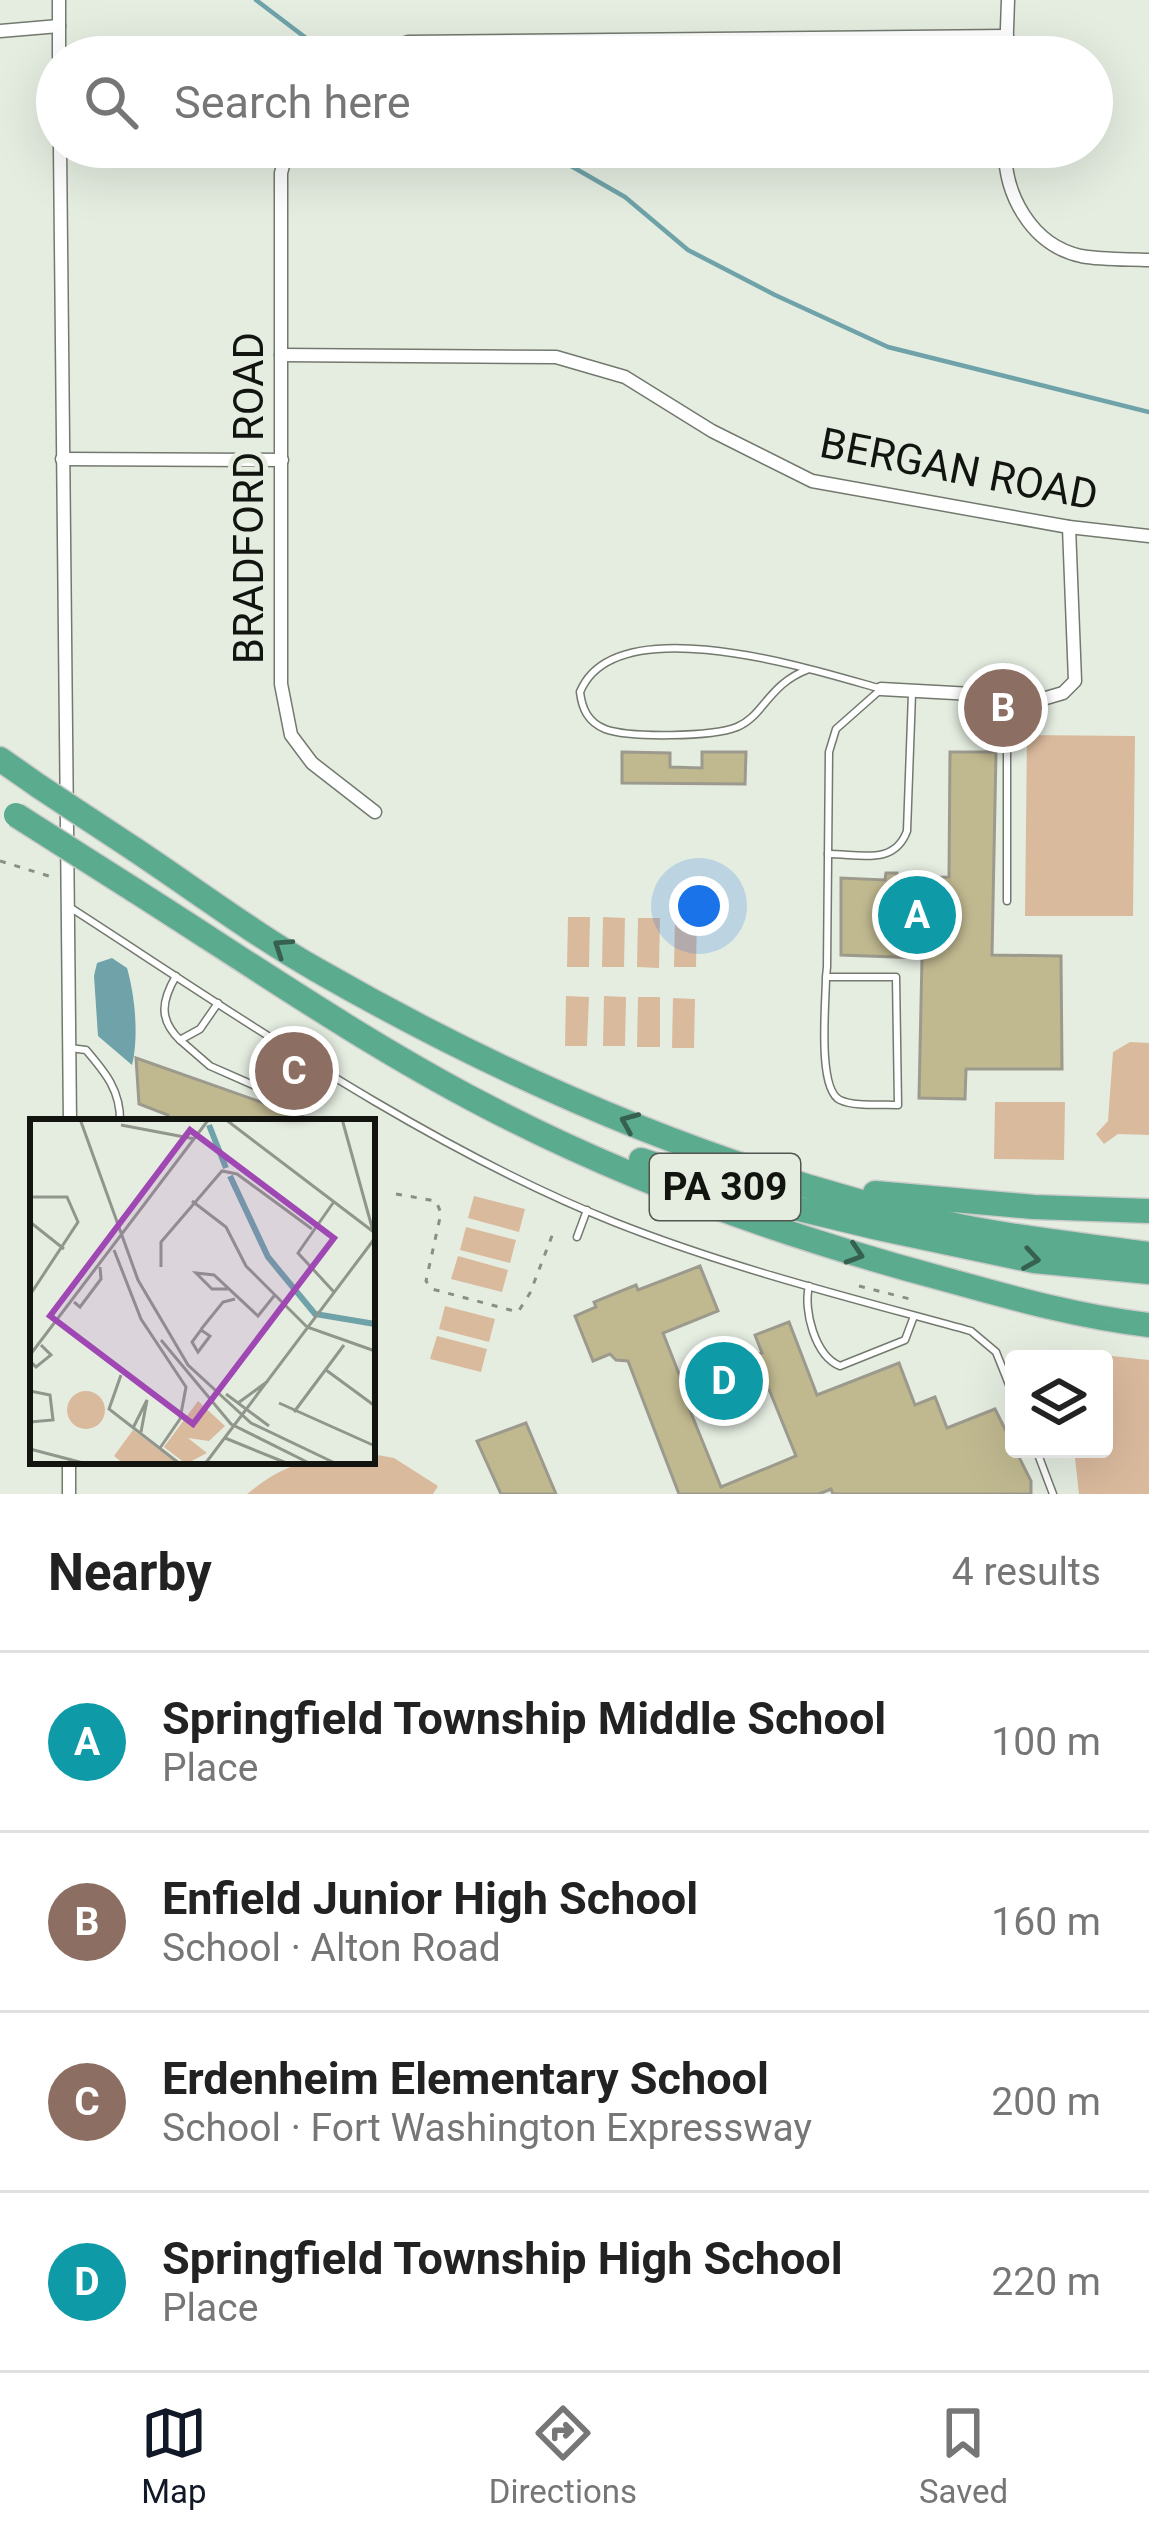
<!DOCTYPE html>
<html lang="en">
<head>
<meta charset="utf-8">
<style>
	body { margin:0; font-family:Roboto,sans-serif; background:#f2f2f2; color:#222 }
	.controls { position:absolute; right:36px; bottom:36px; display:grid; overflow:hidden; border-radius:12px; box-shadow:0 12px 48px #0002 }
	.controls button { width:108px; height:108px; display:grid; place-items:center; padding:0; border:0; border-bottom:3px solid #e0e0e0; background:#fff; color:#222; font:60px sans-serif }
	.you { position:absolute; left:699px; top:906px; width:42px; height:42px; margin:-30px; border:9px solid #fff; border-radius:50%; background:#1a73e8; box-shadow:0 0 0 18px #1a73e833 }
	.badge { display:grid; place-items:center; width:78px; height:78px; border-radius:50%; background:#111827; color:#fff; font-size:39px; font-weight:700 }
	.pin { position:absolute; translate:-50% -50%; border:6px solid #fff; box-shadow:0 3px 12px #0006 }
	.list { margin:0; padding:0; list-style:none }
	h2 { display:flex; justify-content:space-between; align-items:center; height:156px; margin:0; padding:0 48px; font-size:51px }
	h2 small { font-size:39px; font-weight:400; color:#767676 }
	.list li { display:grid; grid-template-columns:78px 1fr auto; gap:36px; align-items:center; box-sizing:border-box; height:180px; padding:0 48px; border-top:3px solid #e0e0e0 }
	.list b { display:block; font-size:45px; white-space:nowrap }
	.list p { margin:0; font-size:39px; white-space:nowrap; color:#767676 }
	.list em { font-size:39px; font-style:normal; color:#767676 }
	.icon { flex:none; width:66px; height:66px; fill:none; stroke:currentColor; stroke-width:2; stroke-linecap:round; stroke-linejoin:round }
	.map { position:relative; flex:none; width:1149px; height:1494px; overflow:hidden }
	.search { position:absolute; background:#fff; box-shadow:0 12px 48px #0002; left:36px; right:36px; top:36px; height:132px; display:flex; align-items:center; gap:30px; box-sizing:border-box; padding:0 42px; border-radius:66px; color:#767676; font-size:45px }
	.sheet { height:876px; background:#fff }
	nav { display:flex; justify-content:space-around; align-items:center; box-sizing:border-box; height:168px; border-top:3px solid #e0e0e0; background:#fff; font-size:33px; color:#767676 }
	nav a { display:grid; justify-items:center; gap:6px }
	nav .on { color:#111827 }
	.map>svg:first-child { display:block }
	.green { fill:#daba9d }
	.water { fill:#6fa3a9 }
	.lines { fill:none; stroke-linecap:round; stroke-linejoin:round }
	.stream { stroke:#6fa3a9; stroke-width:4.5 }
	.building { fill:#c0b990; stroke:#9c9a8d; stroke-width:3; fill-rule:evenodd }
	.service-casing { stroke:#72796e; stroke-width:9 }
	.minor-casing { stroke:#72796e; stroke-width:15 }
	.motorway-casing { stroke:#cbcbca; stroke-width:27 }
	.path { stroke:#898e86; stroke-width:3; stroke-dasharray:6 9; stroke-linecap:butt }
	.service { stroke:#fff; stroke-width:6 }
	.minor { stroke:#fff; stroke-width:12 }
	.motorway { stroke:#5bab8f; stroke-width:24 }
	.motorway-bridge-casing { stroke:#cbcbca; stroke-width:27; stroke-linecap:butt }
	.motorway-bridge { stroke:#5bab8f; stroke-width:24 }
	.oneway { stroke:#366050 }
	.labels { text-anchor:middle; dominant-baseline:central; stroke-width:10; stroke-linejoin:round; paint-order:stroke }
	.shield { fill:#e5ede1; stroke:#51554f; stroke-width:3 }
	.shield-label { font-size:39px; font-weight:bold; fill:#121410 }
	.street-label { font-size:42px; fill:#121410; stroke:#e5ede1 }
	.inset-river { fill:none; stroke:#6fa3a9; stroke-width:6 }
	.inset-road { fill:none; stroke:#91968d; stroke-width:3 }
	.view { fill:#9f47b3; fill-opacity:0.15; stroke:#9f47b3; stroke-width:6 }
	.inset-edge { fill:none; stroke:#121410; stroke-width:6 }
</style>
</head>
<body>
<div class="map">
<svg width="1149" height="1494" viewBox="0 0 1149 1494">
	<rect width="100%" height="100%" fill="#e5ede1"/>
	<!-- green -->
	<g class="green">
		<path d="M 1027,735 L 1135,736 L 1133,916 L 1025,916 Z"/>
		<path d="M 568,917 L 590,917 L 589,967 L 567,967 Z"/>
		<path d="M 603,917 L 625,918 L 624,967 L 602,967 Z"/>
		<path d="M 675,917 L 697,917 L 696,967 L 674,967 Z"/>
		<path d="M 638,918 L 660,918 L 659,968 L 637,967 Z"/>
		<path d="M 566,996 L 589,997 L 587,1046 L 565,1046 Z"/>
		<path d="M 604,996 L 626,997 L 625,1046 L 603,1046 Z"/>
		<path d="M 638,997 L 660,997 L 660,1047 L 637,1047 Z"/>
		<path d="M 673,998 L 695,999 L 694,1048 L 672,1048 Z"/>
		<path d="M 1130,1042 L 1149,1043 L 1149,1135 L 1118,1134 L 1104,1144 L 1096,1134 L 1108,1121 L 1113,1052 Z"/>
		<path d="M 995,1102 L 1065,1102 L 1064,1160 L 994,1159 Z"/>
		<path d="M 474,1196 L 525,1209 L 519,1232 L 468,1218 Z"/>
		<path d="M 466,1227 L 516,1240 L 510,1263 L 460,1250 Z"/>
		<path d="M 458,1256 L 508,1270 L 502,1292 L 451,1279 Z"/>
		<path d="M 445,1306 L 495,1319 L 489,1342 L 439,1329 Z"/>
		<path d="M 437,1336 L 487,1349 L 481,1372 L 430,1359 Z"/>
		<path d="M 1085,1353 L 1149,1360 L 1149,1494 L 1079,1494 L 1074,1449 L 1104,1449 L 1104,1359 L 1084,1359 Z"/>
		<path d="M 372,1454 L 394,1458 L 438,1486 L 433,1494 L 247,1494 C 295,1455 313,1461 372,1461 Z"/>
	</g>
	<!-- water -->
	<path class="water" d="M 112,958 L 127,968 C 135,996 139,1037 132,1065 L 98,1036 L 94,976 L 97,963 Z"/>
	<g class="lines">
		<!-- stream -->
		<g class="stream">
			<path d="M 256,0 L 331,57"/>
			<path d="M 538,147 L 625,197 L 688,250 L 775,295 L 888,347 L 1149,412"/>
		</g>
	</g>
	<!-- building -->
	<g class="building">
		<path d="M 622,752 L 670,753 L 670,767 L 702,768 L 702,752 L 746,752 L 745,784 L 622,783 Z"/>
		<path d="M 950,752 L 996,752 L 992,955 L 1061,956 L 1062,1069 L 966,1069 L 965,1099 L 919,1098 L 922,958 L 841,955 L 841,878 L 885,880 L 886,873 L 897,873 L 897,879 L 949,877 Z"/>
		<path d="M 136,1058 L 312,1120 L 312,1122 L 168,1122 L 168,1115 L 139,1104 Z"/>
		<path d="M 700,1266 L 718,1311 L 663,1333 L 683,1384 L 762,1353 L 755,1335 L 789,1322 L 817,1395 L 899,1363 L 915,1405 L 935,1397 L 947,1428 L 995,1409 L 1031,1481 L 1031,1494 L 833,1494 L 831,1489 L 819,1494 L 679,1494 L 628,1361 L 616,1360 L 610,1354 L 593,1361 L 575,1316 L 596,1307 L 594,1302 L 636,1285 L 638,1290 ZM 764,1377 L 796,1456 L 721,1487 L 689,1408 Z"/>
		<path d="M 526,1423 L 556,1494 L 501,1494 L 477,1441 Z"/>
	</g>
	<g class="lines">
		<defs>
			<g id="service">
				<path d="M 809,669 C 768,684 764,716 737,727 C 712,737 629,738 605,729 C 588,722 582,709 580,692 C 615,606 814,670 878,688"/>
				<path d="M 828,854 C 860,854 894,866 907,831 L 912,693"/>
				<path d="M 1007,901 L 1007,696"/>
				<path d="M 71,908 C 241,1018 426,1147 614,1222 C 730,1268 851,1298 971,1331 L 996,1352 L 1014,1397"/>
				<path d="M 176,976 C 162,1000 158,1019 180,1040 L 200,1029 L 218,1003"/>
				<path d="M 826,977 L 896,977 L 898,1105 C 881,1104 855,1107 840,1100 C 817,1089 826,1002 826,977 L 827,967 L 829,752 L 836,729 L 879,691"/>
				<path d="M 180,1040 L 210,1066 L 276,1095"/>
				<path d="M 70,1048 L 86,1050 C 105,1072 121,1091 120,1122"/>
				<path d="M 577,1237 L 587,1210"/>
				<path d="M 809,1286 C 803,1310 815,1356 840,1366 L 905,1340 L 914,1316"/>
				<path d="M 1036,1449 L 1053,1494"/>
			</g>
			<g id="minor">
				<path d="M 59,0 L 59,57"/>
				<path d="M 0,31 L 59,26"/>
				<path d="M 365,57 L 408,42 L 1007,36"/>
				<path d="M 1006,57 L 1008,0"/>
				<path d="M 60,147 L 70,1122"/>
				<path d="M 288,147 L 281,173 L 281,684 L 291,735 L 312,763 L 375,812"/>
				<path d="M 1005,147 C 1004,194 1031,245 1081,256 C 1103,260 1127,259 1149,260"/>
				<path d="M 281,355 L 556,357 L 625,377 L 712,431 L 812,481 L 1069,527 L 1149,536"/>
				<path d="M 62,459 L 282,460"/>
				<path d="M 881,689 L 1046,698 L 1063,693 L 1075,681 L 1069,527"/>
				<path d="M 69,1494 L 69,1461"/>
			</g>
			<g id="motorway">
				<path d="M 0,759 L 40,787"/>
				<path d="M 134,849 C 194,889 254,934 317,970 C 517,1085 734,1177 959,1226 C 1021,1239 1086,1245 1149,1254"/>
				<path d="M 134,890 C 249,963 363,1042 484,1105 C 628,1181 787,1237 944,1279 C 1012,1298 1079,1317 1149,1325"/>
				<path d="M 641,1160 L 766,1201 L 878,1228 L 1034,1261 L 1149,1272"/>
				<path d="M 875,1193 L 1034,1207 L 1149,1211"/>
			</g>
		</defs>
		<!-- service casing -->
		<use href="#service" class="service-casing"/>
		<!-- minor casing -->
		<use href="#minor" class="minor-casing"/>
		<!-- motorway casing -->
		<use href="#motorway" class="motorway-casing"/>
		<!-- path -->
		<g class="path">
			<path d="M 0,861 L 52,877"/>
			<path d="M 396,1194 L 436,1201 L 441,1213 L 426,1281 L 432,1289 L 518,1312 L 530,1293 L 555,1228"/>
			<path d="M 859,1286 L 910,1299 L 912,1292"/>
		</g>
		<!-- service -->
		<use href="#service" class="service"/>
		<!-- minor -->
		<use href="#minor" class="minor"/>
		<!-- motorway -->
		<use href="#motorway" class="motorway"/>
		<defs>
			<g id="motorway-bridge">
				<path d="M 40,787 L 134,849"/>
				<path d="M 16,815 L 134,890"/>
			</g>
		</defs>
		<!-- motorway-bridge casing -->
		<use href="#motorway-bridge" class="motorway-bridge-casing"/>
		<!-- motorway-bridge -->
		<use href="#motorway-bridge" class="motorway-bridge"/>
	</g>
	<!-- one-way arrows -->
	<defs><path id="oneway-chevron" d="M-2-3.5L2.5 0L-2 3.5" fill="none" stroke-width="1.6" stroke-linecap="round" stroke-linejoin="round" transform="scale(3)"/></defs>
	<g class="oneway">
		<use href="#oneway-chevron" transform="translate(282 947) rotate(-146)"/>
		<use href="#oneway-chevron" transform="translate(629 1122) rotate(-157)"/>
		<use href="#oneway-chevron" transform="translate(855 1254) rotate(18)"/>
		<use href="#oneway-chevron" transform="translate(1031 1259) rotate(9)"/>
	</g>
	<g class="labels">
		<!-- shield labels -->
		<rect class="shield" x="650" y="1154" width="150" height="66" rx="9"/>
		<g class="shield-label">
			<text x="725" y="1187">PA 309</text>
		</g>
		<!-- street labels -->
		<g class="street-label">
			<text transform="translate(959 469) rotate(11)">BERGAN ROAD</text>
			<text transform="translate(248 498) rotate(-90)">BRADFORD ROAD</text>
		</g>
	</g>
	<!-- overview -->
	<g transform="translate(30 1119)">
		<rect width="345" height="345" fill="#e5ede1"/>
		<path d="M37 291a19 19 0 1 1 38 0a19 19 0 1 1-38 0ZM 168,282 L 195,307 L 179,322 L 158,319 L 177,334 L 156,345 L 134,328 ZM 103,311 L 148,345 L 94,345 L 84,337 Z" fill="#daba9d"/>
		<path class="inset-river" d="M 179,6 L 196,49M 200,57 L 238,138 L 285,195 L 345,205"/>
		<path class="inset-road" d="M 50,0 L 108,161 L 158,246 L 221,304 L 307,345M 195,0 L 345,114M 312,0 L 343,112M 91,6 L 165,20M 0,78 L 37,78 L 48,103 L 0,176M 162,82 L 196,108 L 216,147 L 277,208 L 345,232M 303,84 L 268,134 L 304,173M 0,103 L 34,130M 84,131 L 111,200 L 156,268 L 150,300 L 130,329M 131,148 L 131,123 L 192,52 L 207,55 L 282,110M 198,170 L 182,170 L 166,154 L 184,156 L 228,197 L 244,177M 44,183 L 50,188 L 71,160 L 70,148M 171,211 L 180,217 L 168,233 L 162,223 L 171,211 L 172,209 L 193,183 L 205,180M 131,221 L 201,305 L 281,345M 0,236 L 179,0M 0,242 L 6,248 L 21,236 L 11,226M 296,251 L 345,287M 91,256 L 79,290 L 150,345M 0,272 L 20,276 L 23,301 L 0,303M 196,275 L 239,307M 208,284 L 238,262M 249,284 L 345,327M 264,293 L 314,226M 103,309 L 117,281 L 111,313M 195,319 L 259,345M 0,330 L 57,345M 175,345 L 345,119"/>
		<path class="view" d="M 160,11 L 304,119 L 163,305 L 20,197 Z"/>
		<rect width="345" height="345" class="inset-edge"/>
	</g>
</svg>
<div class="controls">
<button><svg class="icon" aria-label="layers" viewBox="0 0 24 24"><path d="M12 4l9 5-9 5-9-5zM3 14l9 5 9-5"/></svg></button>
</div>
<div class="you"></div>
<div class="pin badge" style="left:917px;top:915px;background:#0f9aa8">A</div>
<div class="pin badge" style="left:1003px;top:708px;background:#8d6e63">B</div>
<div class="pin badge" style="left:294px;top:1071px;background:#8d6e63">C</div>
<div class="pin badge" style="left:724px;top:1381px;background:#0f9aa8">D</div>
<div class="search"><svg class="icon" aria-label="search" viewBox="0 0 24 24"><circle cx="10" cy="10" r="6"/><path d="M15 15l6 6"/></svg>Search here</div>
</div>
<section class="sheet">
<h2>Nearby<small>4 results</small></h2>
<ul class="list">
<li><span class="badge" style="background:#0f9aa8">A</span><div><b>Springfield Township Middle School</b><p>Place</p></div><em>100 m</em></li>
<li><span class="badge" style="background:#8d6e63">B</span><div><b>Enfield Junior High School</b><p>School · Alton Road</p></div><em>160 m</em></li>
<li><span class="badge" style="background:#8d6e63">C</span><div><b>Erdenheim Elementary School</b><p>School · Fort Washington Expressway</p></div><em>200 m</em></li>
<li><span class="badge" style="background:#0f9aa8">D</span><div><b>Springfield Township High School</b><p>Place</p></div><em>220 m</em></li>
</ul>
</section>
<nav>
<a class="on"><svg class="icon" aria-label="map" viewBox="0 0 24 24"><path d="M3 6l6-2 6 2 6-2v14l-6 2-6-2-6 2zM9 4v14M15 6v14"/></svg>Map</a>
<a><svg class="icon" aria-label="directions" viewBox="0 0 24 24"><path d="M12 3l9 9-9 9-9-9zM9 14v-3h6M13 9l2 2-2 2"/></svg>Directions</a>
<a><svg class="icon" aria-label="saved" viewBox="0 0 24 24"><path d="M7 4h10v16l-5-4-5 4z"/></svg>Saved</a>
</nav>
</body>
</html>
